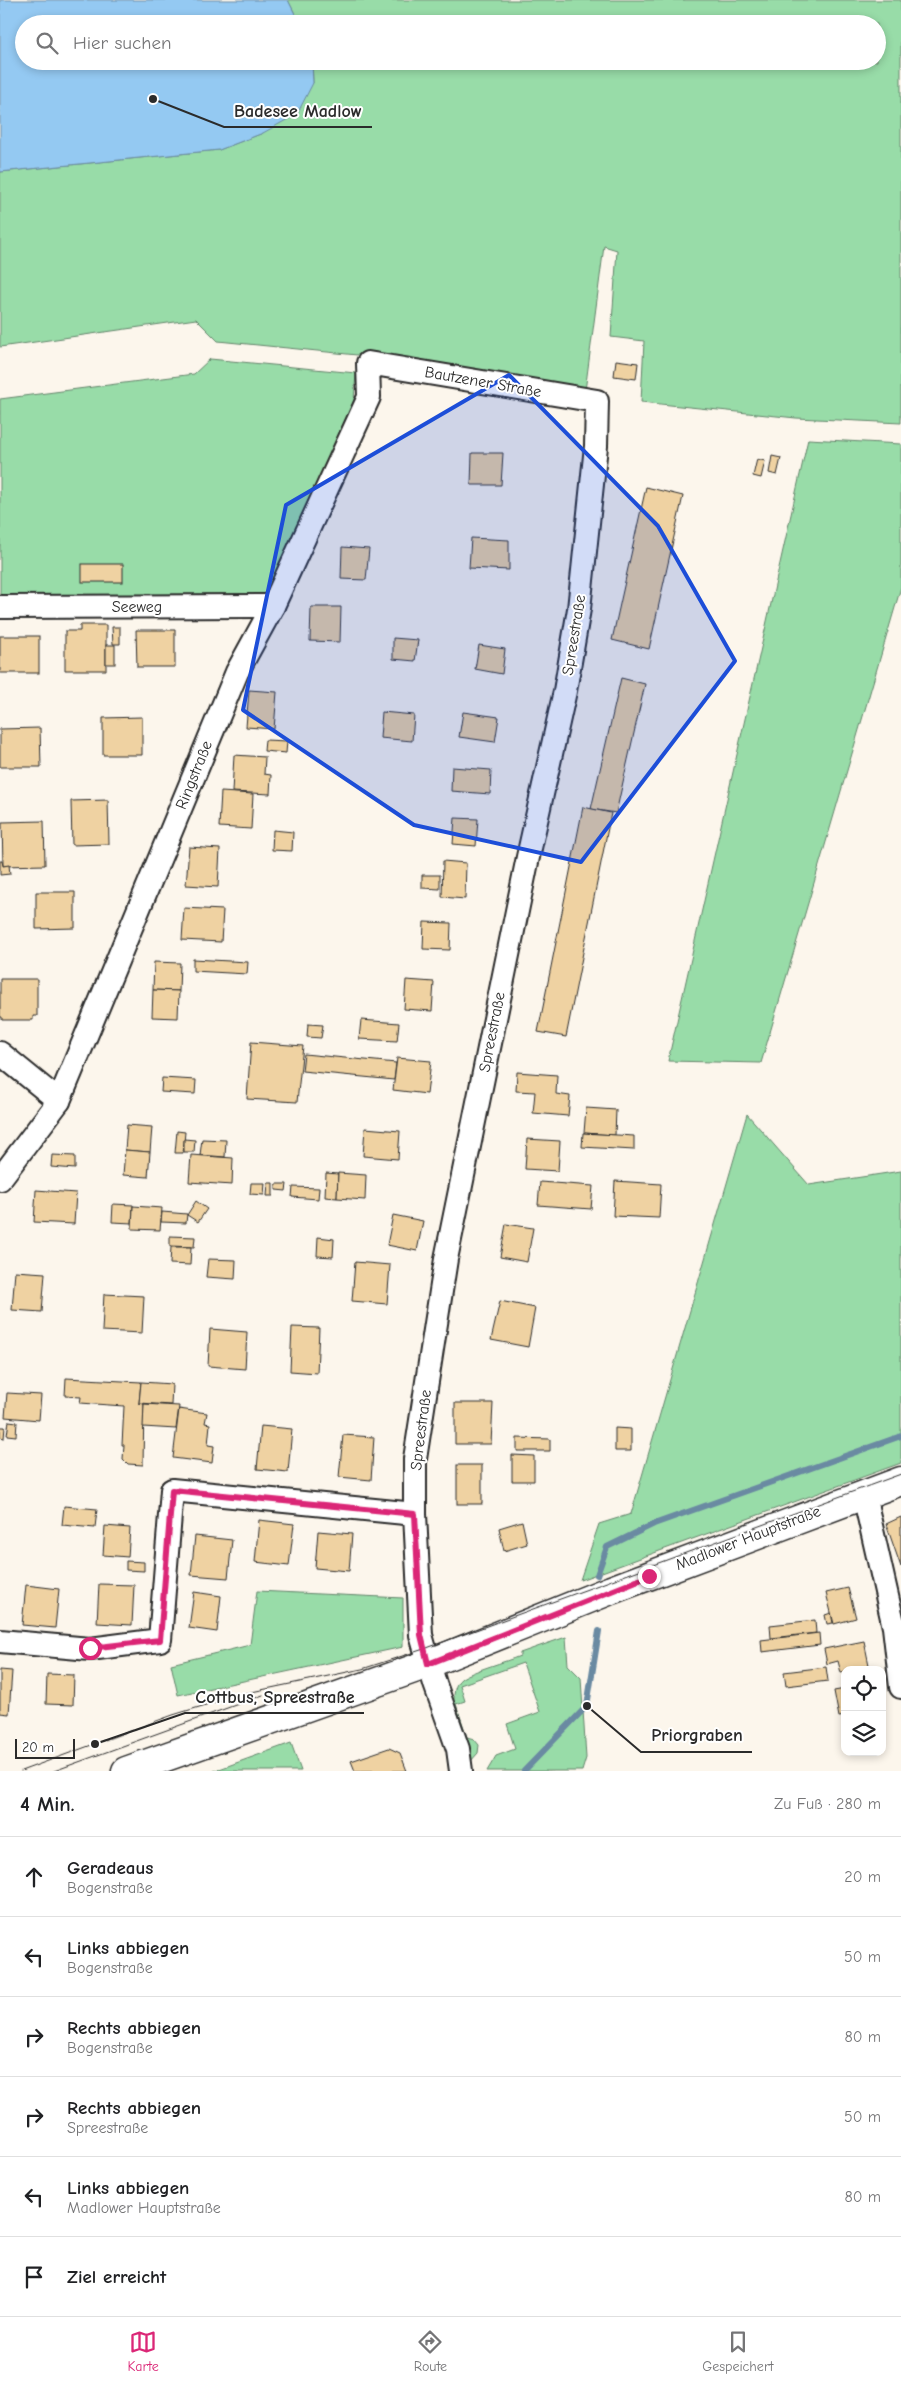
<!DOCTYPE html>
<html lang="de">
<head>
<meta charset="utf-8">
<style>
	body { margin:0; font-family:"Comic Neue",sans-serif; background:#f2f2f2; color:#202124 }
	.controls { position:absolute; right:15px; bottom:15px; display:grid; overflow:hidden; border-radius:10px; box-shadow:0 2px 8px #0003 }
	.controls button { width:45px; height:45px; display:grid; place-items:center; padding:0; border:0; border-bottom:1px solid #e0e0e0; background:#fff; color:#202124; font:25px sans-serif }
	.scale { position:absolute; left:15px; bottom:12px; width:60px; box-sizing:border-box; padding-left:5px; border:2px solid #2b2b2b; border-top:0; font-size:14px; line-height:18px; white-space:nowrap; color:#2b2b2b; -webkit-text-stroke:4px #fff; paint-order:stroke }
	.stop { position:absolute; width:15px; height:15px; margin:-11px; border:4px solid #db2777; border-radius:50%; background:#fff }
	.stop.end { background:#db2777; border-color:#fff; box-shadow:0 1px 5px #0008 }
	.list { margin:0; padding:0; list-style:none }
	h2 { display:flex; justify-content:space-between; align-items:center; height:65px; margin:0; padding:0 20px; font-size:21px }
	h2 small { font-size:16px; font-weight:400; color:#757577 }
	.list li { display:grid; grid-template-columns:32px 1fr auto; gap:15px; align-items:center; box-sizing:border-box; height:80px; padding:0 20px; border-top:1px solid #e0e0e0 }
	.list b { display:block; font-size:19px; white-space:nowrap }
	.list p { margin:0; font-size:16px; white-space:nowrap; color:#757577 }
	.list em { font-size:16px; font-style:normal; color:#757577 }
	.icon { flex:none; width:28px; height:28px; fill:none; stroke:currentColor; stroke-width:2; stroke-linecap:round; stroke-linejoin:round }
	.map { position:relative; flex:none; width:901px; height:1771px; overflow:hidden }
	.search { position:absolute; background:#fff; box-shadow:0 2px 8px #0003; left:15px; right:15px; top:15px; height:55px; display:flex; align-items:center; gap:12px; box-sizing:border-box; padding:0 18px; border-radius:28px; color:#757577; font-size:19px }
	.sheet { height:545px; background:#fff }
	nav { display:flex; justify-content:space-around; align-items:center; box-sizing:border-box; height:70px; border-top:1px solid #e0e0e0; background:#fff; font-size:14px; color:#757577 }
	nav a { display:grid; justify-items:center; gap:2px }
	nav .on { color:#db2777 }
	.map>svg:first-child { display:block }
	.green { fill:#98dca8; stroke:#62846a }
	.water { fill:#94c9f2; stroke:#6a8aa2 }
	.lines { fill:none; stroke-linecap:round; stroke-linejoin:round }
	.stream { stroke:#6a8aa2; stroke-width:6 }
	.building { fill:#efd2a2; stroke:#2b2b2b }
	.minor-casing { stroke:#2b2b2b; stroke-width:26 }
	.major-casing { stroke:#2b2b2b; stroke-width:31 }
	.minor { stroke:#fff; stroke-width:22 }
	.major { stroke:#fff; stroke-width:28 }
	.tram { stroke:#2b2b2b; stroke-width:1 }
	.route { stroke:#db2777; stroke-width:6 }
	.marked { fill:#1d4ed8; fill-opacity:0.2; stroke:#1d4ed8; stroke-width:4; stroke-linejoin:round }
	.labels { text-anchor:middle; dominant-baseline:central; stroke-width:4; stroke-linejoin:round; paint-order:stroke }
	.street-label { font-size:16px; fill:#2b2b2b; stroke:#fff }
	.leader { fill:none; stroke:#2b2b2b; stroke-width:2 }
	.callout-dot { fill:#2b2b2b; stroke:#fff; stroke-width:2 }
	.callout-label { font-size:18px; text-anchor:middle; font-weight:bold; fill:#2b2b2b; stroke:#fff; stroke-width:4; stroke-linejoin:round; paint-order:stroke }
</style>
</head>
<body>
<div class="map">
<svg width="901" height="1771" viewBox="0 0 901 1771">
	<rect width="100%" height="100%" fill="#fcf6ec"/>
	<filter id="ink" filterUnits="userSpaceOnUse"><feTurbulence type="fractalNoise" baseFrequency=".02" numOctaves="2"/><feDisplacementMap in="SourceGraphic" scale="10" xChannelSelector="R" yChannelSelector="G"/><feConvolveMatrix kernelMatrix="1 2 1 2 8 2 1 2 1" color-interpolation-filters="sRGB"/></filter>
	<g filter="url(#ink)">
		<!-- green -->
		<g class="green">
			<path d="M 288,0 L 901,0 L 901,423 L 796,418 L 641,402 L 644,341 L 611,337 L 617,250 L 604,246 L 585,391 L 357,355 L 218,341 L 196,319 L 0,347 L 0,172 L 219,150 L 263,133 L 313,83 L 312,61 L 877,61 L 877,24 L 300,24 Z"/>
			<path d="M 210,359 L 356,373 L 354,400 L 269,594 L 0,595 L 0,399 L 194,374 Z"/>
			<path d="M 808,439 L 901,444 L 901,587 L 761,1063 L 668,1061 Z"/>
			<path d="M 747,1114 L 809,1185 L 901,1171 L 901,1463 L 580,1580 L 599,1524 L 631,1514 Z"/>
			<path d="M 257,1591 L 403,1598 L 403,1647 L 178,1695 L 171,1664 L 250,1645 Z"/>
			<path d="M 566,1637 L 568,1665 L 581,1678 L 586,1758 L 582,1771 L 487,1771 L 496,1756 L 515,1749 L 507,1724 L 540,1712 L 523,1663 L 460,1685 L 465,1701 L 456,1704 L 467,1737 L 474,1739 L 479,1745 L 478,1753 L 470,1762 C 465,1743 442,1692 462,1678 C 475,1670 505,1662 520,1656 L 520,1653 Z"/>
			<path d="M 291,1743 L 301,1771 L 214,1771 Z"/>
		</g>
		<!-- water -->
		<path class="water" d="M 0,0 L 288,0 L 300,24 L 24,24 L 24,61 L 312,61 L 313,83 L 297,114 L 263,133 L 219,150 L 0,172 Z"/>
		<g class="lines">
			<!-- stream -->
			<g class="stream">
				<path d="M 597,1575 L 607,1547 L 654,1524 L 901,1436"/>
				<path d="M 524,1771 L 587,1706 L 599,1631"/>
			</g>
		</g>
		<!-- building -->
		<g class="building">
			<path d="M 616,360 L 638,363 L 636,379 L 614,376 Z"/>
			<path d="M 472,453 L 503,453 L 501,485 L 471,485 Z"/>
			<path d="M 772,456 L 781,458 L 777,475 L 769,473 Z"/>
			<path d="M 757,459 L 765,461 L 761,478 L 753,476 Z"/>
			<path d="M 646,487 L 683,496 L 649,649 L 612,640 Z"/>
			<path d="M 471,538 L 509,540 L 509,570 L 469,568 Z"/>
			<path d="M 342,547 L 369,549 L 366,580 L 341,579 Z"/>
			<rect x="82" y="564" width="41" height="18"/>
			<path d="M 311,607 L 341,607 L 340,642 L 310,641 Z"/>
			<path d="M 80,625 L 106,625 L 106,670 L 65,670 L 65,631 L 80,631 Z"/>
			<path d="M 112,627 L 120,627 L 120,644 L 113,644 Z"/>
			<path d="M 136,630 L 175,630 L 175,667 L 137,667 Z"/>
			<rect x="0" y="636" width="39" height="37"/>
			<path d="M 393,638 L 418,640 L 415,661 L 393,659 Z"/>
			<rect x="106" y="645" width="9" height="19"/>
			<path d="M 479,645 L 505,649 L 502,674 L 475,669 Z"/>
			<path d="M 621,678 L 645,684 L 616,813 L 591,809 Z"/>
			<path d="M 249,690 L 277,692 L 274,729 L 246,727 Z"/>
			<path d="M 382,712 L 414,715 L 412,741 L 380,738 Z"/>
			<path d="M 463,712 L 499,717 L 495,742 L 459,737 Z"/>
			<path d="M 142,717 L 142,755 L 103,755 L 103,718 Z"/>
			<path d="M 40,728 L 41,767 L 0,767 L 0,729 Z"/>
			<path d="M 265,740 L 287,741 L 286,753 L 264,751 Z"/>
			<path d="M 234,755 L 265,757 L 264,774 L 271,775 L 270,794 L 232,792 Z"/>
			<path d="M 452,767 L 491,770 L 490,794 L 451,791 Z"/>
			<path d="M 221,792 L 253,794 L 251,829 L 219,827 Z"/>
			<path d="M 108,800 L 109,844 L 72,845 L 71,801 Z"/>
			<path d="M 583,807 L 611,813 L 566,1037 L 538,1032 Z"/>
			<path d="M 455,818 L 478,819 L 476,846 L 453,844 Z"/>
			<path d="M 44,821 L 45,865 L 3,866 L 2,822 Z"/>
			<path d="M 273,830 L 293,832 L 292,851 L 272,850 Z"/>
			<path d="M 189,847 L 220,849 L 218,887 L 186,885 Z"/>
			<path d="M 0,861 L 2,861 L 3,866 L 9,865 L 10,874 L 0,875 Z"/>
			<path d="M 443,861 L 466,863 L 465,899 L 442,897 Z"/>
			<path d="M 422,875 L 440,875 L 440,889 L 422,888 Z"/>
			<path d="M 36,892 L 75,892 L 75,928 L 36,929 Z"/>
			<path d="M 184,908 L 223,910 L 221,942 L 182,940 Z"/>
			<path d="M 424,922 L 451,923 L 450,950 L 423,949 Z"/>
			<path d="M 193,959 L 248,962 L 247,974 L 193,971 Z"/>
			<path d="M 154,962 L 180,963 L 179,991 L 153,990 Z"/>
			<path d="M 0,979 L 37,979 L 37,1016 L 33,1016 L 33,1020 L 2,1020 L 2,1017 L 0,1017 Z"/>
			<path d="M 406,980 L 434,982 L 432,1011 L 404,1009 Z"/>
			<path d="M 153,990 L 179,991 L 178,1018 L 152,1017 Z"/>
			<path d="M 361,1020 L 399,1023 L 397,1041 L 359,1039 Z"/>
			<path d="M 308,1024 L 323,1025 L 321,1038 L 307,1037 Z"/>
			<path d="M 251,1042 L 303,1046 L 297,1102 L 247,1099 Z"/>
			<path d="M 304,1054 L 396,1063 L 394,1080 L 302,1071 Z"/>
			<path d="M 397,1058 L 431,1061 L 427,1094 L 393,1090 Z"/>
			<path d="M 517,1072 L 557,1075 L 556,1094 L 570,1096 L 568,1116 L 533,1113 L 535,1092 L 516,1091 Z"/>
			<path d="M 162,1078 L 196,1080 L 195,1094 L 161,1092 Z"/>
			<path d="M 586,1108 L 616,1110 L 615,1135 L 584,1133 Z"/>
			<path d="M 127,1125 L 152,1127 L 150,1152 L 125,1150 Z"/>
			<path d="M 365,1128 L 400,1131 L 398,1159 L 363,1156 Z"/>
			<path d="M 177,1131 L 185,1132 L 183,1153 L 175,1153 Z"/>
			<path d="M 583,1133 L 634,1136 L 634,1150 L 582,1147 Z"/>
			<path d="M 184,1139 L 195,1140 L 194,1152 L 184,1152 Z"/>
			<path d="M 202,1139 L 226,1140 L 225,1157 L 200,1155 Z"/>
			<path d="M 527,1139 L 560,1141 L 558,1171 L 525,1169 Z"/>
			<path d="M 125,1150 L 150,1152 L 148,1177 L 123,1175 Z"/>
			<path d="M 52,1155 L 75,1156 L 75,1169 L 51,1167 Z"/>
			<path d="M 191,1155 L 233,1158 L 232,1185 L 189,1182 Z"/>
			<path d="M 326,1173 L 338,1174 L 337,1198 L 325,1197 Z"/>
			<path d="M 338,1173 L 366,1175 L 365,1200 L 337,1198 Z"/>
			<path d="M 615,1181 L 661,1184 L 659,1218 L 613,1216 Z"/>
			<path d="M 540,1182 L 593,1186 L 591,1209 L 538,1205 Z"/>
			<path d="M 251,1183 L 265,1183 L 264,1195 L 250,1194 Z"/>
			<path d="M 268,1183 L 273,1183 L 273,1196 L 267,1196 Z"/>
			<path d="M 276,1184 L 287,1184 L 286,1191 L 276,1190 Z"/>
			<path d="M 293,1187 L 319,1188 L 318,1199 L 292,1197 Z"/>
			<path d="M 36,1190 L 76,1193 L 74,1224 L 34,1222 Z"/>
			<path d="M 196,1201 L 207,1209 L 198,1222 L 187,1215 Z"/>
			<path d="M 113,1204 L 133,1205 L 132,1223 L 112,1222 Z"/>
			<path d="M 133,1206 L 162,1208 L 160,1230 L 132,1229 Z"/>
			<path d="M 162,1212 L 187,1214 L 186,1223 L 161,1222 Z"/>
			<path d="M 393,1215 L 423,1221 L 417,1251 L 387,1245 Z"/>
			<path d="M 506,1224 L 533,1228 L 527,1262 L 500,1257 Z"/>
			<path d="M 170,1236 L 195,1237 L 194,1247 L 170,1246 Z"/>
			<path d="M 318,1237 L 334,1239 L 333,1257 L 317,1256 Z"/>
			<path d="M 171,1247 L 191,1247 L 190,1265 L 170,1264 Z"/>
			<path d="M 208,1259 L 236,1260 L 235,1279 L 206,1277 Z"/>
			<path d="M 355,1262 L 390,1265 L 387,1304 L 352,1301 Z"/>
			<path d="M 15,1271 L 45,1273 L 42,1312 L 12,1310 Z"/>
			<path d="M 104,1294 L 144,1296 L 142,1333 L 102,1331 Z"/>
			<path d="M 500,1301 L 535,1308 L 528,1347 L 491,1340 Z"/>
			<path d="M 292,1327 L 319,1328 L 317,1373 L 290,1371 Z"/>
			<path d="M 210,1329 L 247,1332 L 245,1369 L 208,1366 Z"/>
			<path d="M 66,1378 L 141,1382 L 139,1403 L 144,1404 L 143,1465 L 128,1464 L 123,1459 L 124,1445 L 122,1445 L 124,1406 L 80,1403 L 81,1397 L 65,1396 Z"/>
			<path d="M 141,1382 L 172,1384 L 171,1405 L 139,1403 Z"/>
			<path d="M 7,1393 L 41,1395 L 39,1420 L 5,1417 Z"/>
			<path d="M 455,1403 L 493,1403 L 491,1444 L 455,1444 Z"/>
			<path d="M 144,1404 L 179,1406 L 176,1429 L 143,1427 Z"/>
			<path d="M 179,1409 L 207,1413 L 205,1423 L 210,1424 L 208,1445 L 214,1446 L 212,1463 L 173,1458 Z"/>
			<path d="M 9,1421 L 17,1422 L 16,1436 L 7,1435 Z"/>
			<path d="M 261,1426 L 292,1429 L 288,1472 L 257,1469 Z"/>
			<path d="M 0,1427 L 5,1427 L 4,1438 L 0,1437 Z"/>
			<path d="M 615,1428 L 631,1429 L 631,1451 L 615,1451 Z"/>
			<path d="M 343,1435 L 374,1437 L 371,1480 L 339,1477 Z"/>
			<path d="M 517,1438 L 550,1439 L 550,1451 L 517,1451 Z"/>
			<path d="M 512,1455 L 534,1456 L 534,1481 L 512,1481 Z"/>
			<rect x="457" y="1465" width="25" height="39"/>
			<path d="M 64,1506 L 97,1509 L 95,1528 L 62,1525 Z"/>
			<path d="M 901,1517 L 901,1567 L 886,1524 Z"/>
			<path d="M 259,1520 L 294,1524 L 289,1566 L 255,1562 Z"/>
			<path d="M 522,1521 L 527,1544 L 504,1551 L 499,1528 Z"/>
			<path d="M 105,1526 L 130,1528 L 128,1557 L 103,1555 Z"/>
			<path d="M 318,1531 L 352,1534 L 349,1571 L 315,1568 Z"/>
			<path d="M 195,1536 L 232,1540 L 228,1578 L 191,1575 Z"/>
			<path d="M 126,1561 L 144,1562 L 144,1571 L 126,1570 Z"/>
			<path d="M 99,1584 L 134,1585 L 132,1625 L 97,1623 Z"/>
			<path d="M 26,1585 L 59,1589 L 55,1628 L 22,1625 Z"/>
			<path d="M 848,1588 L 856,1618 L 834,1624 L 826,1593 Z"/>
			<path d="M 194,1592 L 221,1596 L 217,1632 L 189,1628 Z"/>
			<path d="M 831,1613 L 833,1623 L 827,1624 L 825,1615 Z"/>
			<path d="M 815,1620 L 816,1633 L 771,1638 L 770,1625 Z"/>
			<path d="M 819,1633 L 820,1645 L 762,1652 L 761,1640 Z"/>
			<path d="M 864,1641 L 870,1670 L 845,1670 L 845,1672 L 841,1673 L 838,1661 L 827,1664 L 824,1649 Z"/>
			<path d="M 826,1667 L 828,1681 L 786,1686 L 784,1672 Z"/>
			<path d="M 0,1670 L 12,1671 L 9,1714 L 0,1713 Z"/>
			<path d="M 47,1674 L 74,1675 L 73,1705 L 46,1704 Z"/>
			<path d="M 845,1689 L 845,1716 L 839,1717 L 834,1691 Z"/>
			<path d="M 389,1748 L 400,1753 L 407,1771 L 355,1771 L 351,1761 Z"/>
		</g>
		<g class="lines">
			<defs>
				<g id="minor">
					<path d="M 0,607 L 273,606"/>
					<path d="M 0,1053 L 59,1101"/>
					<path d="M 0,1179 L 59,1101 L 237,672 L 273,606 L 369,397 L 368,363 L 597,401 L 596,446 L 579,609 L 565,691 L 528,857 L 446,1259 L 415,1459 L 415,1514 L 421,1635 L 435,1684 L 458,1749 L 461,1771"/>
					<path d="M 864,1495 L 894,1627 L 901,1687"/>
					<path d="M 0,1641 L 90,1649 L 160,1640 L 172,1490 L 415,1514"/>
				</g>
				<path id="major" d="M 126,1771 L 428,1664 L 611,1590 L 901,1481"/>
			</defs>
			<!-- minor casing -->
			<use href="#minor" class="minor-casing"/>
			<!-- major casing -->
			<use href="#major" class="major-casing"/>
			<!-- minor -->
			<use href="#minor" class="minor"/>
			<!-- major -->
			<use href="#major" class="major"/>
			<!-- tram -->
			<g class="tram">
				<path d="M 21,1771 L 173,1715 L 242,1694 L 362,1669 L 424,1649 L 901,1474"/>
				<path d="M 54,1771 L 263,1695"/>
			</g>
		</g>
	</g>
	<g class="lines" filter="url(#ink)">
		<!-- route -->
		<path class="route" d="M 90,1648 L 160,1640 L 172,1490 L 415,1514 L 421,1635 L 428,1664 L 649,1576"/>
	</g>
	<!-- marked area -->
	<path class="marked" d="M 509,375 L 658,526 L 735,661 L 581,862 L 414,825 L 243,710 L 286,505 Z"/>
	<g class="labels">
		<!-- street labels -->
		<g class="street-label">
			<text transform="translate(483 382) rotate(10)">Bautzener Straße</text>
			<text x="137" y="607">Seeweg</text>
			<text transform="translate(574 635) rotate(-81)">Spreestraße</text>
			<text transform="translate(194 775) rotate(-68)">Ringstraße</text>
			<text transform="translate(492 1032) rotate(-79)">Spreestraße</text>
			<text transform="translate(421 1430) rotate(-83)">Spreestraße</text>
			<text transform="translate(748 1538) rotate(-21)">Madlower Hauptstraße</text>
		</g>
	</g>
	<!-- callouts -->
	<path class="leader" d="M153 99L224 127H372M95 1744L185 1713H364M587 1706L641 1752H752"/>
	<g class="callout-dot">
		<circle cx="153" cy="99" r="5"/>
		<circle cx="95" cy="1744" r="5"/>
		<circle cx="587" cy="1706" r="5"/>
	</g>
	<g class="callout-label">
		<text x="298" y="117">Badesee Madlow</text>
		<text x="275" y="1703">Cottbus, Spreestraße</text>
		<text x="697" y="1741">Priorgraben</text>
	</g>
</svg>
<div class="controls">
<button><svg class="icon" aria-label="locate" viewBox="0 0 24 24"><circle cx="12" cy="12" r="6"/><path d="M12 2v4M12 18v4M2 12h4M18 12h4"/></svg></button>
<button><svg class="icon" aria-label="layers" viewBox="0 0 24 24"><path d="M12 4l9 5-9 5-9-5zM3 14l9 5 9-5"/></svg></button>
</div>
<div class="scale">20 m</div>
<div class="stop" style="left:90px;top:1648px"></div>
<div class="stop end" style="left:649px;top:1576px"></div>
<div class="search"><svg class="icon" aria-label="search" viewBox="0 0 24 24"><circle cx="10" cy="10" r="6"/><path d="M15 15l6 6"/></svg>Hier suchen</div>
</div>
<section class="sheet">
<h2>4 Min.<small>Zu Fuß · 280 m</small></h2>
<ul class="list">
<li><svg class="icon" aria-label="ahead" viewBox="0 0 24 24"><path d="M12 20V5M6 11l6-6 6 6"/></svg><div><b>Geradeaus</b><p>Bogenstraße</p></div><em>20 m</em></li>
<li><svg class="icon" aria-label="left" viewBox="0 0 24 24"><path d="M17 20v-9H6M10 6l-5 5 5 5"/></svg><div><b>Links abbiegen</b><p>Bogenstraße</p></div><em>50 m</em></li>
<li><svg class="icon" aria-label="right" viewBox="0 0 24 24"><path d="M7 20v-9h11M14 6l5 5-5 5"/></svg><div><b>Rechts abbiegen</b><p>Bogenstraße</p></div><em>80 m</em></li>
<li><svg class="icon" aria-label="right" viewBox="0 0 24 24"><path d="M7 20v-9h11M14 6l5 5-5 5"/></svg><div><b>Rechts abbiegen</b><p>Spreestraße</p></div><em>50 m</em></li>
<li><svg class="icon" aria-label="left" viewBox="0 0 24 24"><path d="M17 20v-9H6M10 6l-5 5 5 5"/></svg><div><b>Links abbiegen</b><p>Madlower Hauptstraße</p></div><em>80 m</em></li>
<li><svg class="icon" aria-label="arrive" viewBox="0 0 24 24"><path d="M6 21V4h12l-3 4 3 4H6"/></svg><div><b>Ziel erreicht</b></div></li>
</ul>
</section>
<nav>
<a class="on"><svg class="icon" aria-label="map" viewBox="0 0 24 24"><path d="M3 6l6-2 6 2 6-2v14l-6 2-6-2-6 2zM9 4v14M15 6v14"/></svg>Karte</a>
<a><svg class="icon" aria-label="directions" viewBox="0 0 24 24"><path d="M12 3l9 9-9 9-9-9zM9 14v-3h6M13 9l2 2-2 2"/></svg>Route</a>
<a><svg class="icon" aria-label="saved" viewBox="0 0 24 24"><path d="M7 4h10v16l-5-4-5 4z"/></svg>Gespeichert</a>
</nav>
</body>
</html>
